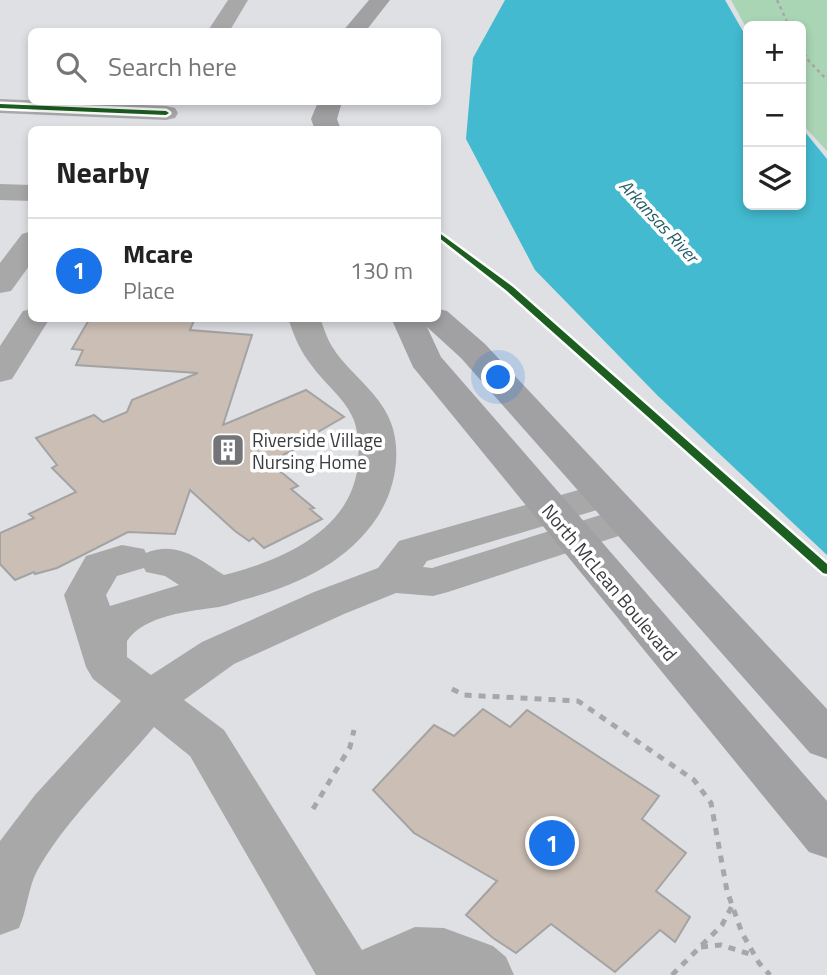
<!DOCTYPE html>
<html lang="en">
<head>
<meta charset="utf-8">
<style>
	body { margin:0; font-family:"Titillium Web",sans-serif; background:#f2f2f2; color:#222 }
	.controls { position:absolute; right:21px; top:21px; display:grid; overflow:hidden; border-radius:10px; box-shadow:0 4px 10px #0003 }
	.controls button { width:63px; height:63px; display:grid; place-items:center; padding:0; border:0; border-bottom:2px solid #e0e0e0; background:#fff; color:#222; font:35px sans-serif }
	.you { position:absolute; left:499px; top:378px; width:24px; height:24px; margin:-18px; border:5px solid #fff; border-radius:50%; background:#1a73e8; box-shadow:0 0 0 10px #1a73e833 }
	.badge { display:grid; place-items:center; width:46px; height:46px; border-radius:50%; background:#1a73e8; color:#fff; font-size:23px; font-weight:700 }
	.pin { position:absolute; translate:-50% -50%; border:4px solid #fff; box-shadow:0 2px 7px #0006 }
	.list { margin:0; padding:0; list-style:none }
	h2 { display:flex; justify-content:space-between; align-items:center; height:91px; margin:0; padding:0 28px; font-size:30px }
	h2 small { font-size:23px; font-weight:400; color:#767676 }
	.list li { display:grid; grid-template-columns:46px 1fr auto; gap:21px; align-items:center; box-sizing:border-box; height:105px; padding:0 28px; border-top:2px solid #e0e0e0 }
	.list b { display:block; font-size:26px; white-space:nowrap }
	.list p { margin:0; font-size:23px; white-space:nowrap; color:#767676 }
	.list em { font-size:23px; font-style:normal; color:#767676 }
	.icon { flex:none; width:38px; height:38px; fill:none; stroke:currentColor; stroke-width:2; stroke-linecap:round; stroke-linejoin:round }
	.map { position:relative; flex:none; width:827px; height:975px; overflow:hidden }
	.search { position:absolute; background:#fff; box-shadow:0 4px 10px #0003; left:28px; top:28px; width:413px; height:77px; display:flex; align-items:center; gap:18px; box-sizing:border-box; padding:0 24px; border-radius:10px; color:#767676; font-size:26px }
	.panel { position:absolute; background:#fff; box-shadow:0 4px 10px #0003; left:28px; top:126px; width:413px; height:196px; border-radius:10px }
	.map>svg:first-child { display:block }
	.green { fill:#a9d5b4 }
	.water { fill:#43bacf }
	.building { fill:#cbbeb4; stroke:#a3a3a4; stroke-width:2 }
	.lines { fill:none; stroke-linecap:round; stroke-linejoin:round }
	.path-far1 { stroke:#a7a7a8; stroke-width:2.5; stroke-dasharray:3.5 3.5; stroke-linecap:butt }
	.path { stroke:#a7a7a8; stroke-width:5; stroke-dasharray:7 7; stroke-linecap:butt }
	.minor { fill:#a8a8a8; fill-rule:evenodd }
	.major { fill:#a1a0a2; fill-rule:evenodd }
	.cycleway-casing { stroke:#fff; stroke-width:5 }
	.cycleway { fill:#1b5e20; fill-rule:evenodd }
	.labels { text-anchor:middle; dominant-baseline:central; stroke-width:7; stroke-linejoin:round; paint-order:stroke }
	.far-water-label { font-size:18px; font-style:italic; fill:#265d69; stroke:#fff }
	.poi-label { font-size:19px; fill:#3b3c3f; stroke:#fff; text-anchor:start }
	.street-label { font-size:19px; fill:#3b3c3f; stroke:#fff }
</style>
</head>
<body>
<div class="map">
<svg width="827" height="975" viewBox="0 0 827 975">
	<rect width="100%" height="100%" fill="#dee0e4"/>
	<!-- green -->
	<path class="green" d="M 731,0 L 827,0 L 827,151 L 801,123 L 801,26 L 748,26 L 748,31 Z"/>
	<!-- water -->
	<path class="water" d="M 505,0 L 725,0 L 748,40 L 748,205 L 801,205 L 801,127 L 827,159 L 827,555 L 658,396 L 535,270 L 466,139 L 473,58 Z"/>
	<!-- building -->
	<g class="building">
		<path d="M 90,318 L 195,318 L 190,330 L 252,335 L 223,425 L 306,390 L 344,417 L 304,440 L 307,443 L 269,462 L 298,486 L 291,489 L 314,508 L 310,509 L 322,519 L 264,548 L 253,538 L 249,541 L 235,531 L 190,490 L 175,534 L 128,532 L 57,568 L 35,574 L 34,572 L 15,580 L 0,564 L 0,533 L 34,518 L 29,514 L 76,492 L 52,468 L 57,465 L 36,438 L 94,415 L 103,422 L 127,412 L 132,400 L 198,373 L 76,365 L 83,350 L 72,349 Z"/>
		<path d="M 483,709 L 510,727 L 527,710 L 659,796 L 642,819 L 686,853 L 656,891 L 690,917 L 675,942 L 660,930 L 615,972 L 551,924 L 516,953 L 493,938 L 466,915 L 497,881 L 414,833 L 373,790 L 434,725 L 454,736 Z"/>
	</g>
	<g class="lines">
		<!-- path-far1 -->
		<g class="path-far1">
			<path d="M 777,0 L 789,26"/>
			<path d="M 801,47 L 808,60 L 827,80"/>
		</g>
		<!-- path -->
		<g class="path">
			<path d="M 452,689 L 464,695 L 578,701 L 694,780 L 711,803 L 727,891 L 742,933 L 759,963 L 770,975"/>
			<path d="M 313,809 L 350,747 L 354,730"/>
			<path d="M 701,947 L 721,945 L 753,955"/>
			<path d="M 672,975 L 722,925 L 732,906"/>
		</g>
		<!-- minor -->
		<g class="minor">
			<path d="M 228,0 L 248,0 L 229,32 L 207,32 Z"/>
			<path d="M 0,99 L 166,106 L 175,108 L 178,113 L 175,118 L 166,120 L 0,113 Z"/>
			<path d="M 0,184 L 32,185 L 32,201 L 0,200 Z"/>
			<path d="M 32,231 L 32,262 L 11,291 L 0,293 L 0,263 L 22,234 Z"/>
			<path d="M 32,309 L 32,318 L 50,318 L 12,379 L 0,382 L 0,346 L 23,311 Z"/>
			<path d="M 288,318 L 320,318 C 324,328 327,339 333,348 C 351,376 384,395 393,429 C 401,458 394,491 378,516 C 348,562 301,583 250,598 C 240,600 230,605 219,607 C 191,611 144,615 127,641 L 127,657 L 151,675 L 202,642 L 314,592 L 378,568 L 399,541 L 603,483 L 617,486 L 622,495 L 617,504 L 427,561 L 423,567 L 432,568 L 626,507 L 640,511 L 646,520 L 640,529 L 448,592 L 433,596 L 396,593 L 344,614 L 234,664 L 184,700 L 224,730 L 362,950 L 415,927 L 444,928 L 493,946 L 506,957 L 514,975 L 316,975 L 190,756 L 154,727 C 117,771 64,822 37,871 C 28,888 27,910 19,928 L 0,935 L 0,841 L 35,795 L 121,701 L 93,679 L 86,667 L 64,595 L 86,556 L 122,545 L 144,549 L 146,553 C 177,540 199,559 224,575 C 281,561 353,530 358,463 C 359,447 359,431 352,416 C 343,397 324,383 312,366 C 300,351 294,336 288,318 ZM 144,568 L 146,572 L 165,576 L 179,585 L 110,606 L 106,595 L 117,576 Z"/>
		</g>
		<!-- major -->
		<g class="major">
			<path d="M 369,0 L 390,0 L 365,32 L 342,32 Z"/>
			<path d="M 318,102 L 342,102 L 337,119 L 341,130 L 315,130 L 311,119 Z"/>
			<path d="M 438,309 L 447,311 L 485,344 L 827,709 L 827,759 L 810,753 L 461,358 L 427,327 L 441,357 L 827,801 L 827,858 L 809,852 L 413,367 L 391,318 L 438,318 Z"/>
		</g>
		<defs>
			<g id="cycleway">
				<path d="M 0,104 L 166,111 L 169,113 L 166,115 L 0,108 Z"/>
				<path d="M 438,232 L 513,287 L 827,564 L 827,574 L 823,573 L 507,291 L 438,237 Z"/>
			</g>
		</defs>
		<!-- cycleway casing -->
		<use href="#cycleway" class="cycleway-casing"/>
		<!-- cycleway -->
		<use href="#cycleway" class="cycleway"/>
	</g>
	<!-- icons -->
	<defs>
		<symbol id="building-square" viewBox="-11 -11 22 22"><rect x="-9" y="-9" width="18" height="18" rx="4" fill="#747579" stroke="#fff"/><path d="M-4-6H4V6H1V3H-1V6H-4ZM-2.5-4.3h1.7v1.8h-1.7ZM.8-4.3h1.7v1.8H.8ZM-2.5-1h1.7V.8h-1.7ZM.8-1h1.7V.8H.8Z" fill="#fff"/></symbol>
	</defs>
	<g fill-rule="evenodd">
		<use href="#building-square" x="209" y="431" width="38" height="38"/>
	</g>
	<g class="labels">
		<!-- far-water labels -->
		<g class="far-water-label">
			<text transform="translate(659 221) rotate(47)">Arkansas River</text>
		</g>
		<!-- poi labels -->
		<g class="poi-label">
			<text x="252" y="439">Riverside Village<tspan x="252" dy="22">Nursing Home</tspan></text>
		</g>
		<!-- street labels -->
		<g class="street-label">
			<text transform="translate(610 582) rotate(50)">North McLean Boulevard</text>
		</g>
	</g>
</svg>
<div class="controls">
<button>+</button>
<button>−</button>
<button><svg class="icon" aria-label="layers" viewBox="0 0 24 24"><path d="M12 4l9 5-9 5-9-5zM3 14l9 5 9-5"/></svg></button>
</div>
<div class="you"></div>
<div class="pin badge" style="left:552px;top:843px">1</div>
<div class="search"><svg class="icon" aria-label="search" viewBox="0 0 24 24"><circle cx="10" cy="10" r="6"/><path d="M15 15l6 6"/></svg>Search here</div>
<section class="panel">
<h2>Nearby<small></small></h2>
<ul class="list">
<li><span class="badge">1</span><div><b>Mcare</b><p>Place</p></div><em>130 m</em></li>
</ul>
</section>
</div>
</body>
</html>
